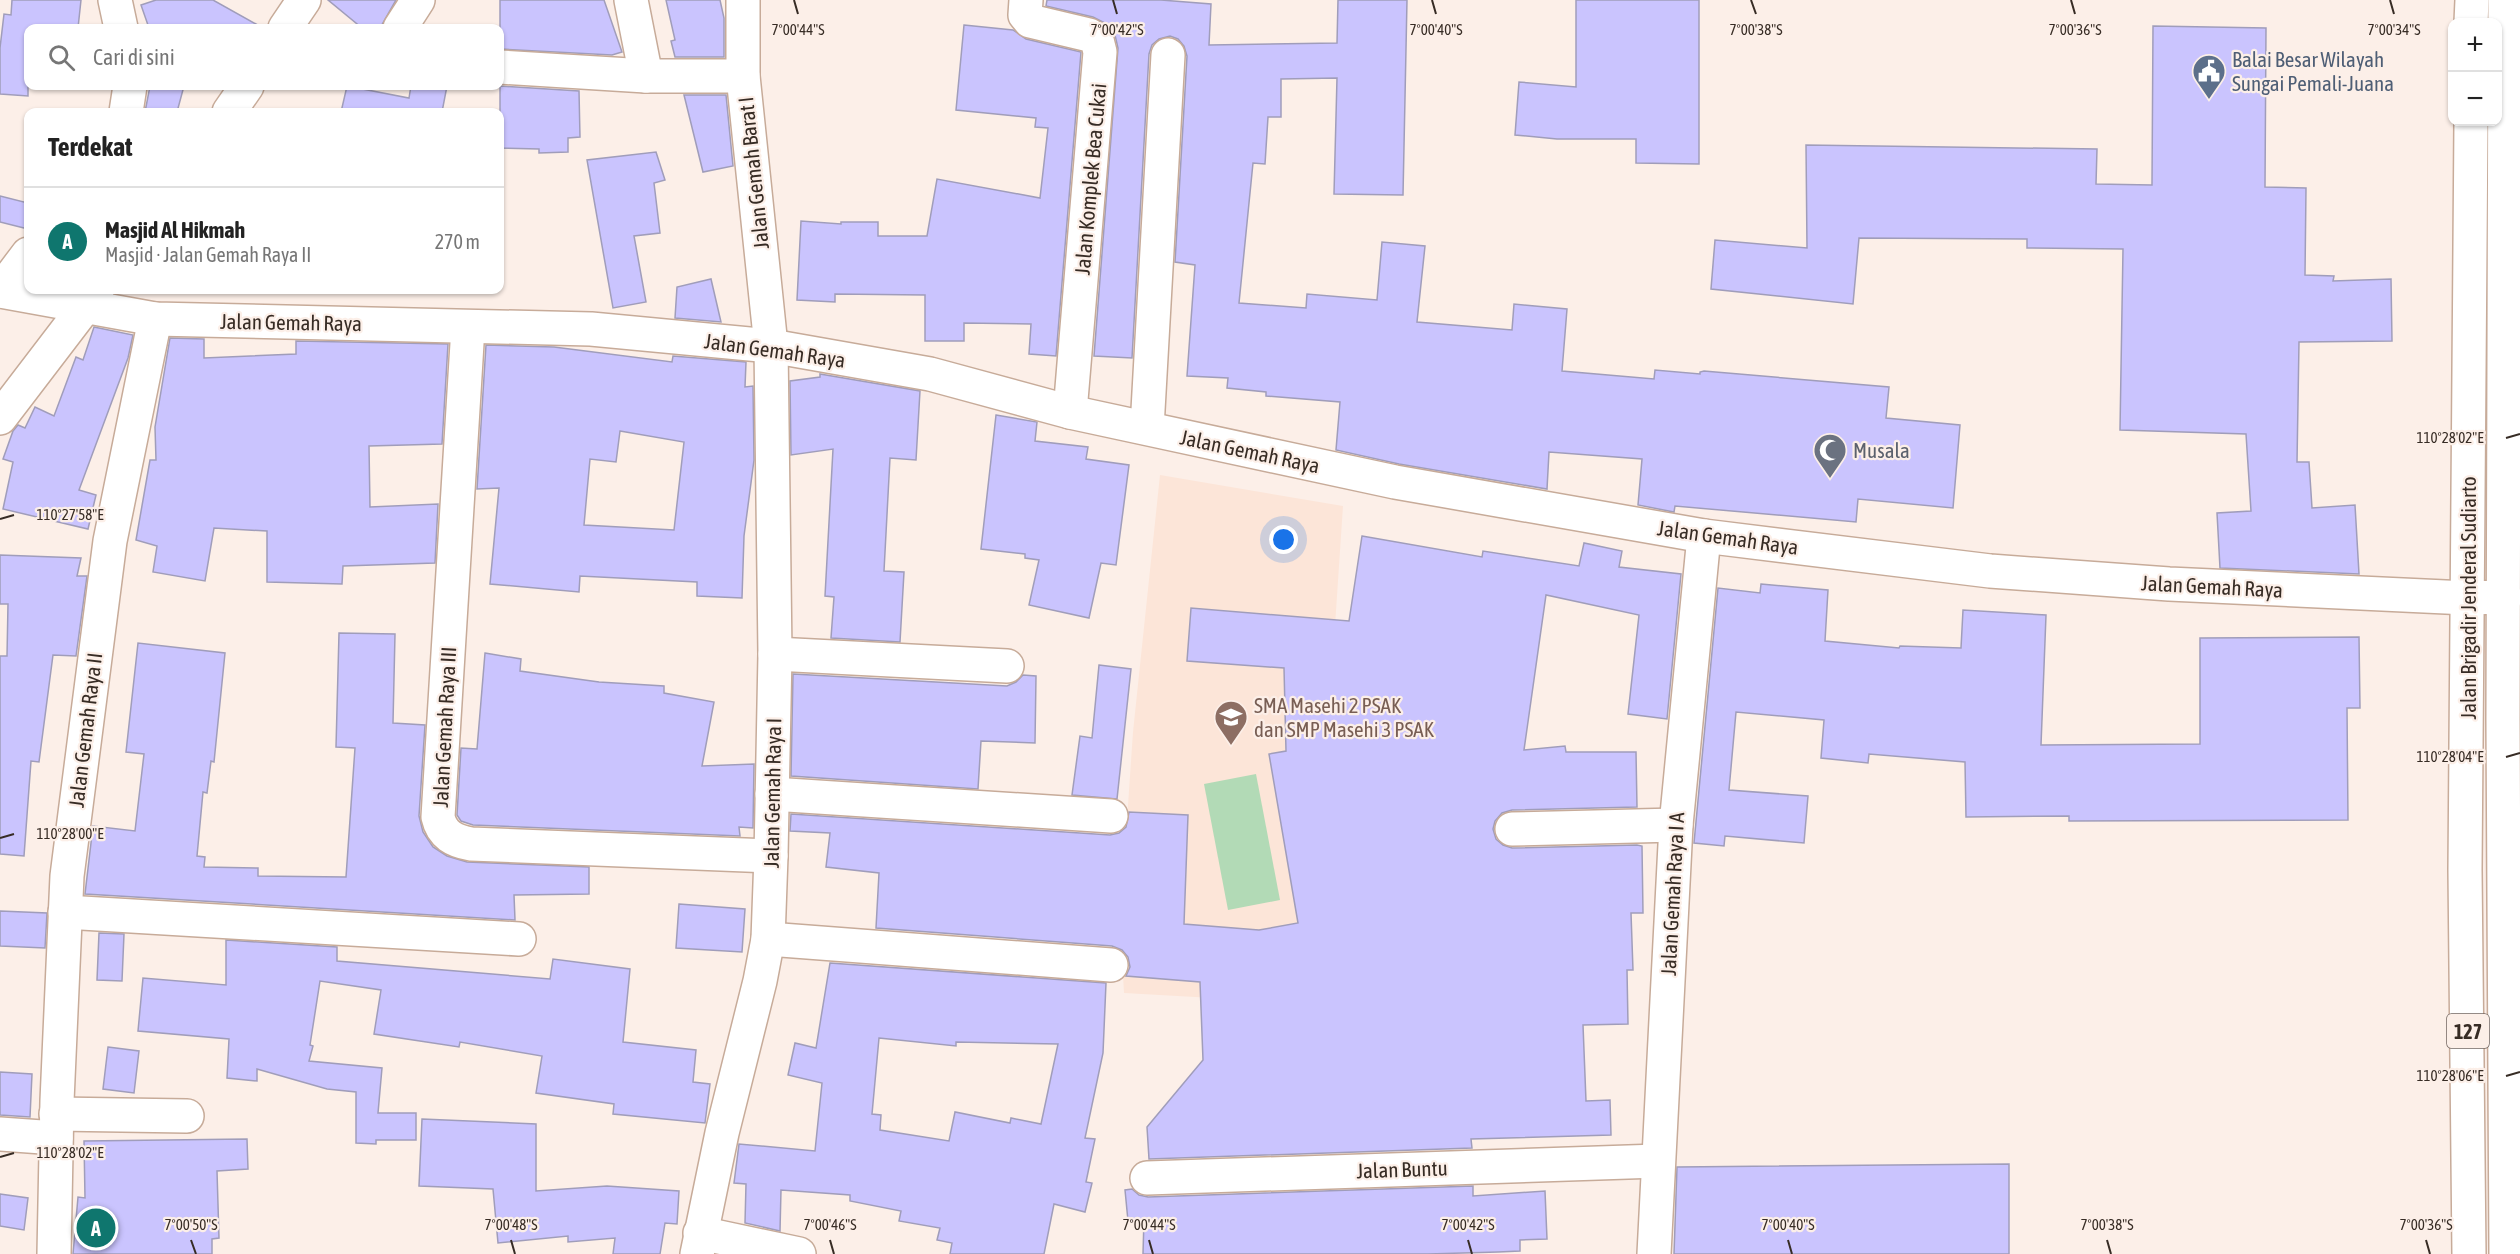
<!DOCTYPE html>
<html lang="id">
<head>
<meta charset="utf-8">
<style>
	body { margin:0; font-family:"Asap Condensed",sans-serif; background:#f6f6f6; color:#222 }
	.controls { position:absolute; right:18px; top:18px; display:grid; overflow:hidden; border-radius:12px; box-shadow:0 2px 4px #0004 }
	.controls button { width:54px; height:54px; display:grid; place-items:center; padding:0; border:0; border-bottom:2px solid #e0e0e0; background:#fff; color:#222; font:30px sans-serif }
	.you { position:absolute; left:1284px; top:540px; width:21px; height:21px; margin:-15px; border:4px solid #fff; border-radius:50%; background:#1a73e8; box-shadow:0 0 0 9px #1a73e833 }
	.badge { display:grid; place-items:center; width:39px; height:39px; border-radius:50%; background:#0f766e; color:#fff; font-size:20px; font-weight:700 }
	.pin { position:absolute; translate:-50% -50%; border:3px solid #fff; box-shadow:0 2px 6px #0006 }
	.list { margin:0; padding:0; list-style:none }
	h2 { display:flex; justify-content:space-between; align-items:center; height:78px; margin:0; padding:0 24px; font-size:26px }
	h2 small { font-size:20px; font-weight:400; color:#767676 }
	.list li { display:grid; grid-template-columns:39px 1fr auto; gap:18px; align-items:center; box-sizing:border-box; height:108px; padding:0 24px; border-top:2px solid #e0e0e0 }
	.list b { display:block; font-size:22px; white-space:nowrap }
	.list p { margin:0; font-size:20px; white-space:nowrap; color:#767676 }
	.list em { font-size:20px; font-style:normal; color:#767676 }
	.icon { flex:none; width:33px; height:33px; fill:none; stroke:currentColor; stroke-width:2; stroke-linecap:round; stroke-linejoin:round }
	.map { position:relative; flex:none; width:2520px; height:1254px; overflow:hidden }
	.search { position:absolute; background:#fff; box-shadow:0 2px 4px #0004; left:24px; top:24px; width:480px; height:66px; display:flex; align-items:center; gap:15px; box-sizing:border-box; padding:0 21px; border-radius:12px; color:#767676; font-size:22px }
	.panel { position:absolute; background:#fff; box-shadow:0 2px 4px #0004; left:24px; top:108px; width:480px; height:186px; border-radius:12px }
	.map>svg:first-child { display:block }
	.built { fill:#fce5d8 }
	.pitch { fill:#b2dab6 }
	.building { fill:#cac4fe; stroke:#a09dba; stroke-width:1.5; fill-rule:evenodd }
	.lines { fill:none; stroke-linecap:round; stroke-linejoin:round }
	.street-casing { stroke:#c7ab99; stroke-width:36 }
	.primary-casing { stroke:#c7ab99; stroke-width:36 }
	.street { stroke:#fff; stroke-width:33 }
	.primary { stroke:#fff; stroke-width:33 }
	.ticks { fill:none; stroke:#372c25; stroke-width:2 }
	.labels { text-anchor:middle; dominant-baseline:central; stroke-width:4.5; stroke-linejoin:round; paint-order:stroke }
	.shield { fill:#fcefe8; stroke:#726660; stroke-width:1.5 }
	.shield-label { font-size:20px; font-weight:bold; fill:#372c25 }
	.service-label { font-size:21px; fill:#4e5e75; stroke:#fcefe8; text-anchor:start }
	.street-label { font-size:21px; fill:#372c25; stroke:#fcefe8 }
	.worship-label { font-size:21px; fill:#5b616d; stroke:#fcefe8; text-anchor:start }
	.education-label { font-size:21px; fill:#785e54; stroke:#fcefe8; text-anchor:start }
	.ticks-label { font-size:15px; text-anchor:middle; fill:#372c25; stroke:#fcefe8; stroke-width:4.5; stroke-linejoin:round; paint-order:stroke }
</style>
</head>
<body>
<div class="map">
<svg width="2520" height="1254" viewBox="0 0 2520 1254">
	<rect width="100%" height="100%" fill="#fcefe8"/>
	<!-- built -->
	<path class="built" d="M 1160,475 L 1343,506 L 1328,731 L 1356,900 L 1213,998 L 1124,993 L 1120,923 L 1133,732 Z"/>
	<!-- pitch -->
	<path class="pitch" d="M 1256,774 L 1280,900 L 1228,910 L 1204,784 Z"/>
	<!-- building -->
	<g class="building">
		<path d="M 12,0 L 81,0 L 78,28 L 28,28 L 28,96 L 0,94 L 0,48 L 4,14 L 11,15 Z"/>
		<path d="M 156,0 L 213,0 L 263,28 L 149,28 L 141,5 Z"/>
		<path d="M 328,0 L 396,0 L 380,28 L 362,28 Z"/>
		<path d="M 500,0 L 604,0 L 622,52 L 612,55 L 500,49 Z"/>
		<path d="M 666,0 L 720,0 L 724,18 L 724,57 L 675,57 L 671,41 L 675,40 Z"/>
		<path d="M 1047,0 L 1161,0 L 1211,4 L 1209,45 L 1337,43 L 1338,0 L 1407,0 L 1403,195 L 1334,194 L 1337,78 L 1281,79 L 1281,117 L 1268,117 L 1265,164 L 1253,163 L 1239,303 L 1306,308 L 1307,294 L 1377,300 L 1382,242 L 1425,246 L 1417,322 L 1512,330 L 1514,304 L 1567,309 L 1562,371 L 1654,379 L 1655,370 L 1700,374 L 1700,372 L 1704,371 L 1889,387 L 1886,418 L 1960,425 L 1953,508 L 1858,499 L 1856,522 L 1675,506 L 1674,512 L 1638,505 L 1642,459 L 1549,452 L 1547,489 L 1399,464 L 1336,450 L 1340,402 L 1266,396 L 1266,392 L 1227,388 L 1228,378 L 1187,376 L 1195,265 L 1175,262 L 1187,56 L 1184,46 L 1178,39 L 1170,36 L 1159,39 L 1152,45 L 1149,54 L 1132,358 L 1094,356 L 1118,48 L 1115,35 L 1107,24 L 1093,17 L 1046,6 Z"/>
		<path d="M 1576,0 L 1699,0 L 1699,164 L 1636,163 L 1636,139 L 1557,139 L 1515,135 L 1519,82 L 1576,87 Z"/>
		<path d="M 964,25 L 1013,30 L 1026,39 L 1081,52 L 1056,356 L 1029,354 L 1031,324 L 964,323 L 964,341 L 925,341 L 925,295 L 835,294 L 835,302 L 797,300 L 801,221 L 841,224 L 841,222 L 878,222 L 878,236 L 927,236 L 937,179 L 1040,198 L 1048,128 L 1035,127 L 1036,118 L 956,110 Z"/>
		<path d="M 2153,26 L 2266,28 L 2265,187 L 2306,188 L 2305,275 L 2334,276 L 2333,281 L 2391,279 L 2392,341 L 2299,342 L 2297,462 L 2309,462 L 2312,508 L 2355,505 L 2359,574 L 2220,568 L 2217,513 L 2251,511 L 2246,434 L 2120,430 L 2123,249 L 2027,248 L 2027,239 L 1859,238 L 1853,304 L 1711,289 L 1715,240 L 1807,248 L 1806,145 L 2097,149 L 2096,184 L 2152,185 Z"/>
		<path d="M 150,86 L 184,86 L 177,112 L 145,112 Z"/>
		<path d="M 347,86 L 409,98 L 411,86 L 447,86 L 442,112 L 341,112 Z"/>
		<path d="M 500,86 L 579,91 L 580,137 L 568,138 L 568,152 L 539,153 L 539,149 L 500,148 Z"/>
		<path d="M 684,95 L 726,95 L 733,166 L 703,172 Z"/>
		<path d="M 656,152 L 665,180 L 654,183 L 660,233 L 634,236 L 646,302 L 613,308 L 587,160 Z"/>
		<path d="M 0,196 L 28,203 L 28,229 L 0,222 Z"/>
		<path d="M 711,279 L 721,322 L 675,318 L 677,287 Z"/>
		<path d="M 94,327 L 133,335 L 128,358 L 79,490 L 96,495 L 88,529 L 3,509 L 13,462 L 3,459 L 13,431 L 18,425 L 25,428 L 35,407 L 54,416 L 76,357 L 83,360 Z"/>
		<path d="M 170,338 L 204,339 L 204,358 L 296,354 L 296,341 L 448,344 L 442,444 L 369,446 L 370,507 L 438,504 L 435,563 L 343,566 L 342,584 L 267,582 L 267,531 L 214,528 L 205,581 L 153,572 L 157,546 L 136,540 L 150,460 L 156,460 L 155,427 Z"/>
		<path d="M 486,345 L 554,347 L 672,362 L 673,356 L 746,362 L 745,387 L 753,386 L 754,460 L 744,536 L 742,598 L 697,596 L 697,582 L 580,576 L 579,592 L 490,584 L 499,488 L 477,489 ZM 620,431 L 684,442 L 674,530 L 584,525 L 590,459 L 616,462 Z"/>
		<path d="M 820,374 L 920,391 L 916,460 L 890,458 L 884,571 L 904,572 L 900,642 L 831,638 L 834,597 L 825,596 L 833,449 L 791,455 L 790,381 L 820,377 Z"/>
		<path d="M 996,415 L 1037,422 L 1035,441 L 1088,447 L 1086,459 L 1129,465 L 1116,565 L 1101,563 L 1089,618 L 1029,605 L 1039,560 L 1025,558 L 1025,554 L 981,549 Z"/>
		<path d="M 1362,536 L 1482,557 L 1483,551 L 1579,566 L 1584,543 L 1622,551 L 1619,567 L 1681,574 L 1667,719 L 1628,714 L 1639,615 L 1546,595 L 1524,750 L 1565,746 L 1566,752 L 1636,752 L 1637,807 L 1512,810 L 1502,813 L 1495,821 L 1493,829 L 1496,839 L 1503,845 L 1512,848 L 1637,845 L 1642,846 L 1643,913 L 1631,913 L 1633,970 L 1627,970 L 1628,1024 L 1583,1025 L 1586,1101 L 1610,1100 L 1611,1135 L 1471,1139 L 1472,1148 L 1149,1159 L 1147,1127 L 1203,1060 L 1200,982 L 1126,976 L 1130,967 L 1128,957 L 1122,950 L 1112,946 L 876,928 L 879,873 L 826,867 L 830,833 L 790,831 L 791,814 L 1110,835 L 1119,833 L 1126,827 L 1129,812 L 1188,815 L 1184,924 L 1259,930 L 1298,923 L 1269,754 L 1286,751 L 1284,668 L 1187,661 L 1191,608 L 1349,621 Z"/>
		<path d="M 0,555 L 81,558 L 77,576 L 87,576 L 76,656 L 53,655 L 39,762 L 31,761 L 24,856 L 0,854 L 0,656 L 7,656 L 8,604 L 0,604 Z"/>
		<path d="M 1761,584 L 1828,590 L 1825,641 L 1899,648 L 1900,646 L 1961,648 L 1963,610 L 2046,615 L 2041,745 L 2200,744 L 2200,638 L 2359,637 L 2360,708 L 2347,708 L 2348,820 L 2069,821 L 2069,816 L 1966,817 L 1965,762 L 1869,754 L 1868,763 L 1821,758 L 1824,720 L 1736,712 L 1729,790 L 1808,796 L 1804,843 L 1725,836 L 1724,846 L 1694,843 L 1718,588 L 1760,593 Z"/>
		<path d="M 339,633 L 395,634 L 393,723 L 425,725 L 419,816 L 423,832 L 433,847 L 447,856 L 467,862 L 589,867 L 589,894 L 514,895 L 515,920 L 85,894 L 93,826 L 135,831 L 144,754 L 126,752 L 138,643 L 225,653 L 214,762 L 211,761 L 207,793 L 203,792 L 197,856 L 205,857 L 204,867 L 258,868 L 258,876 L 346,877 L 355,748 L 336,747 Z"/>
		<path d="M 485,653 L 521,659 L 520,671 L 599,682 L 664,686 L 664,693 L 714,702 L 702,766 L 754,764 L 753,828 L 739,827 L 740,836 L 473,825 L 461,821 L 457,815 L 461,748 L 477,749 Z"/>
		<path d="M 1099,665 L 1131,669 L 1117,799 L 1072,795 L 1080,736 L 1092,738 Z"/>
		<path d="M 793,674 L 1007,686 L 1016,682 L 1023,675 L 1036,676 L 1035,743 L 981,741 L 978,789 L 791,776 Z"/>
		<path d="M 679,904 L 745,909 L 742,952 L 676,948 Z"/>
		<path d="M 0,911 L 47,913 L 45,948 L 0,946 Z"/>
		<path d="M 99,933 L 124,934 L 122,981 L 97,980 Z"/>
		<path d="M 226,940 L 337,947 L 337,961 L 550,979 L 553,959 L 630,969 L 623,1042 L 696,1050 L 693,1082 L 710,1084 L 705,1123 L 613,1114 L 614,1104 L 536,1093 L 542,1056 L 460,1042 L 459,1047 L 374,1034 L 381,990 L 320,981 L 310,1045 L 313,1046 L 309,1061 L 382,1068 L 378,1113 L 416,1113 L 416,1140 L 376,1140 L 376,1144 L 356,1143 L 356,1092 L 327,1089 L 257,1069 L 257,1081 L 227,1078 L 229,1039 L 138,1031 L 143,978 L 226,985 Z"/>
		<path d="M 830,963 L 1106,983 L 1103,1053 L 1085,1138 L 1095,1139 L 1086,1182 L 1092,1183 L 1085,1212 L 1054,1204 L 1044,1254 L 950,1254 L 952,1243 L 937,1240 L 940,1228 L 899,1221 L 901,1211 L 850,1201 L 850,1195 L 781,1190 L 780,1231 L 745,1223 L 746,1184 L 734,1183 L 739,1144 L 815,1151 L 822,1083 L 788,1075 L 795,1043 L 816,1048 ZM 879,1038 L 956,1046 L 956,1042 L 1058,1044 L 1041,1124 L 1011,1118 L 1010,1123 L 955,1112 L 949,1141 L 880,1130 L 881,1115 L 872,1114 Z"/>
		<path d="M 108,1047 L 139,1051 L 134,1093 L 103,1089 Z"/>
		<path d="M 0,1072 L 32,1074 L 30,1117 L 0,1115 Z"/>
		<path d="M 422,1119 L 536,1124 L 536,1191 L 607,1186 L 679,1191 L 677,1224 L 665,1223 L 660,1254 L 613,1254 L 615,1238 L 568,1242 L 568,1236 L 498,1243 L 493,1189 L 419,1186 Z"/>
		<path d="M 247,1139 L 248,1169 L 217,1171 L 219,1238 L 212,1239 L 212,1254 L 73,1254 L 78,1197 L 85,1198 L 84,1141 Z"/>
		<path d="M 2009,1164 L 2009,1254 L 1674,1254 L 1677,1167 Z"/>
		<path d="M 1473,1186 L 1473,1196 L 1545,1191 L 1547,1239 L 1520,1240 L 1520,1251 L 1498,1252 L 1428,1254 L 1143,1254 L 1144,1219 L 1128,1221 L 1125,1190 L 1132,1189 L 1139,1195 L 1148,1197 Z"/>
		<path d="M 0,1194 L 28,1198 L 24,1230 L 0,1226 Z"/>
	</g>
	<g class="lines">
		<defs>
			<g id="street">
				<path d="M 115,0 L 121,28"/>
				<path d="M 631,0 L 646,76"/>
				<path d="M 1026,0 L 1025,15 L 1030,21 L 1089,35 L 1097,40 L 1100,52 L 1070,412"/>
				<path d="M 285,28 L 304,0"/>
				<path d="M 400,28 L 418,0"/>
				<path d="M 500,67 L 646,76 L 743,76"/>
				<path d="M 126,112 L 130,86"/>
				<path d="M 229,112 L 247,86"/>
				<path d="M 0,291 L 155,319 L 591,329 L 771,346 L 930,374 L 1070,412 L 1395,482 L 1704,536 L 1990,571 L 2169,584 L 2467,598 L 2505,597"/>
				<path d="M 0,291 L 28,254"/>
				<path d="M 468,327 L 438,817 C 442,835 454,841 471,844 L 771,856"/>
				<path d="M 0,418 L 97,291"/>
				<path d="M 1147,428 L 1168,55"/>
				<path d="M 775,654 L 1007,666"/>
				<path d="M 772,794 L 1111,816"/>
				<path d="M 1512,829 L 1676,825"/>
				<path d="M 65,912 L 519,939"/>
				<path d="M 768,939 L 1111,965"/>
				<path d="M 56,1114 L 187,1116"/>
				<path d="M 0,1134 L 56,1138"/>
				<path d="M 1147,1178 L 1658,1161"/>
				<path d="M 700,1233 L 799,1254"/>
				<path d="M 54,1254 L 57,1101 L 67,876 L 110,541 L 155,319"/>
				<path d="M 697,1254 L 722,1133 L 760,981 L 768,939 L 771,856 L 775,654 L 771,346 L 743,76 L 743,0"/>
				<path d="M 1654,1254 L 1676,825 L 1704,536"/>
			</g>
			<g id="primary">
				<path d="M 2505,0 L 2503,720 L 2506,1254"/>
				<path d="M 2471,22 L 2472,0"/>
				<path d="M 2469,1254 L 2465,870 L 2471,122"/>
			</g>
		</defs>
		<!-- street casing -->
		<use href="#street" class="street-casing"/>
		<!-- primary casing -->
		<use href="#primary" class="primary-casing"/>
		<!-- street -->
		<use href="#street" class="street"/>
		<!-- primary -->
		<use href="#primary" class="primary"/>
	</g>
	<!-- ticks -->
	<path class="ticks" d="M 794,0 L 798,14M 1113,0 L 1117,14M 1432,0 L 1436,14M 1751,0 L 1756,14M 2071,0 L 2075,14M 2390,0 L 2394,14M 2506,438 L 2520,434M 0,519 L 14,515M 2506,757 L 2520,753M 0,838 L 14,834M 2506,1076 L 2520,1072M 0,1157 L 14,1153M 191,1240 L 196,1254M 511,1240 L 515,1254M 830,1240 L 834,1254M 1149,1240 L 1153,1254M 1468,1240 L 1472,1254M 1788,1240 L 1792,1254M 2107,1240 L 2111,1254M 2426,1240 L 2430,1254"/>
	<!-- icons -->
	<defs>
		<symbol id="civic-pin" viewBox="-11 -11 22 30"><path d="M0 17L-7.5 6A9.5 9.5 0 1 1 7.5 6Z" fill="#5c6f8a" stroke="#fcefe8"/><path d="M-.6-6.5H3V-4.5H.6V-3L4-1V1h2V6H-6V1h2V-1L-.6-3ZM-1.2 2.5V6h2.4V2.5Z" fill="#fff"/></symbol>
		<symbol id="mosque-pin" viewBox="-11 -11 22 30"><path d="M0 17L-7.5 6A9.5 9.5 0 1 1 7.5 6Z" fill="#6b7280" stroke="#fcefe8"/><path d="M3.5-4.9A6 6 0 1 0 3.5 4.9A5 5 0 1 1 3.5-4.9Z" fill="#fff"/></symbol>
		<symbol id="school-pin" viewBox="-11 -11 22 30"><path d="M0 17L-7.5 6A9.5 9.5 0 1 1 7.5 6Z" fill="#8d6e63" stroke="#fcefe8"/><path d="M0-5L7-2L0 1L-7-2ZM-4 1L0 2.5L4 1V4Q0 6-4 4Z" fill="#fff"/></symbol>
	</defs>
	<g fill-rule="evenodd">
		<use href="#civic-pin" x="2190" y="52" width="38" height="52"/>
		<use href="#mosque-pin" x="1811" y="431" width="38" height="52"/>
		<use href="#school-pin" x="1212" y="698" width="38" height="52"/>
	</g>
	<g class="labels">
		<!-- shield labels -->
		<rect class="shield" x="2447" y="1014" width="42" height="34" rx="4.5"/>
		<g class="shield-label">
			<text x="2468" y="1031">127</text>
		</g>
		<!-- service labels -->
		<g class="service-label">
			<text x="2232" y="59">Balai Besar Wilayah<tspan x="2232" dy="24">Sungai Pemali-Juana</tspan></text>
		</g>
		<!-- street labels -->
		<g class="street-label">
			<text transform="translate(753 173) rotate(-96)">Jalan Gemah Barat I</text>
			<text transform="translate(1090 179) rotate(-85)">Jalan Komplek Bea Cukai</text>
			<text transform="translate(291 322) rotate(1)">Jalan Gemah Raya</text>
			<text transform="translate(775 350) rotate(8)">Jalan Gemah Raya</text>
			<text transform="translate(1250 451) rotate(12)">Jalan Gemah Raya</text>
			<text transform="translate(1728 537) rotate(8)">Jalan Gemah Raya</text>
			<text transform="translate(2212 586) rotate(3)">Jalan Gemah Raya</text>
			<text transform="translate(2468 598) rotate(-90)">Jalan Brigadir Jenderal Sudiarto</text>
			<text transform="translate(444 727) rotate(-87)">Jalan Gemah Raya III</text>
			<text transform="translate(85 730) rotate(-83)">Jalan Gemah Raya II</text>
			<text transform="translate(772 793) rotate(-89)">Jalan Gemah Raya I</text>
			<text transform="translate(1672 894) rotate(-87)">Jalan Gemah Raya I A</text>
			<text transform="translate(1402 1169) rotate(-2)">Jalan Buntu</text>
		</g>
		<!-- worship labels -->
		<g class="worship-label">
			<text x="1853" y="450">Musala</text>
		</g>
		<!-- education labels -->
		<g class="education-label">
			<text x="1254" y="705">SMA Masehi 2 PSAK<tspan x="1254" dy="24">dan SMP Masehi 3 PSAK</tspan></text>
		</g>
	</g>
	<g class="ticks-label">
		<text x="798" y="35">7°00'44"S</text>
		<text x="1117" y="35">7°00'42"S</text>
		<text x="1436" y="35">7°00'40"S</text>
		<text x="1756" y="35">7°00'38"S</text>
		<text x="2075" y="35">7°00'36"S</text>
		<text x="2394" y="35">7°00'34"S</text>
		<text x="2450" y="443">110°28'02"E</text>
		<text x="70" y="520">110°27'58"E</text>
		<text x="2450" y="762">110°28'04"E</text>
		<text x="70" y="839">110°28'00"E</text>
		<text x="2450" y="1081">110°28'06"E</text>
		<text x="70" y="1158">110°28'02"E</text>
		<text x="191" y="1230">7°00'50"S</text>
		<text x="511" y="1230">7°00'48"S</text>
		<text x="830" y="1230">7°00'46"S</text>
		<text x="1149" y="1230">7°00'44"S</text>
		<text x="1468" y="1230">7°00'42"S</text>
		<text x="1788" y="1230">7°00'40"S</text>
		<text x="2107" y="1230">7°00'38"S</text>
		<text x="2426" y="1230">7°00'36"S</text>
	</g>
</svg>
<div class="controls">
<button>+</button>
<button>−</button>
</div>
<div class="you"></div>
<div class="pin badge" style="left:96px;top:1228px">A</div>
<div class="search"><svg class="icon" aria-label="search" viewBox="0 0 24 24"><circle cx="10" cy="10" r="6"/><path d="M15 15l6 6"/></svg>Cari di sini</div>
<section class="panel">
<h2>Terdekat<small></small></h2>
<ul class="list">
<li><span class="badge">A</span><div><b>Masjid Al Hikmah</b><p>Masjid · Jalan Gemah Raya II</p></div><em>270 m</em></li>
</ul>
</section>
</div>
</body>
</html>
